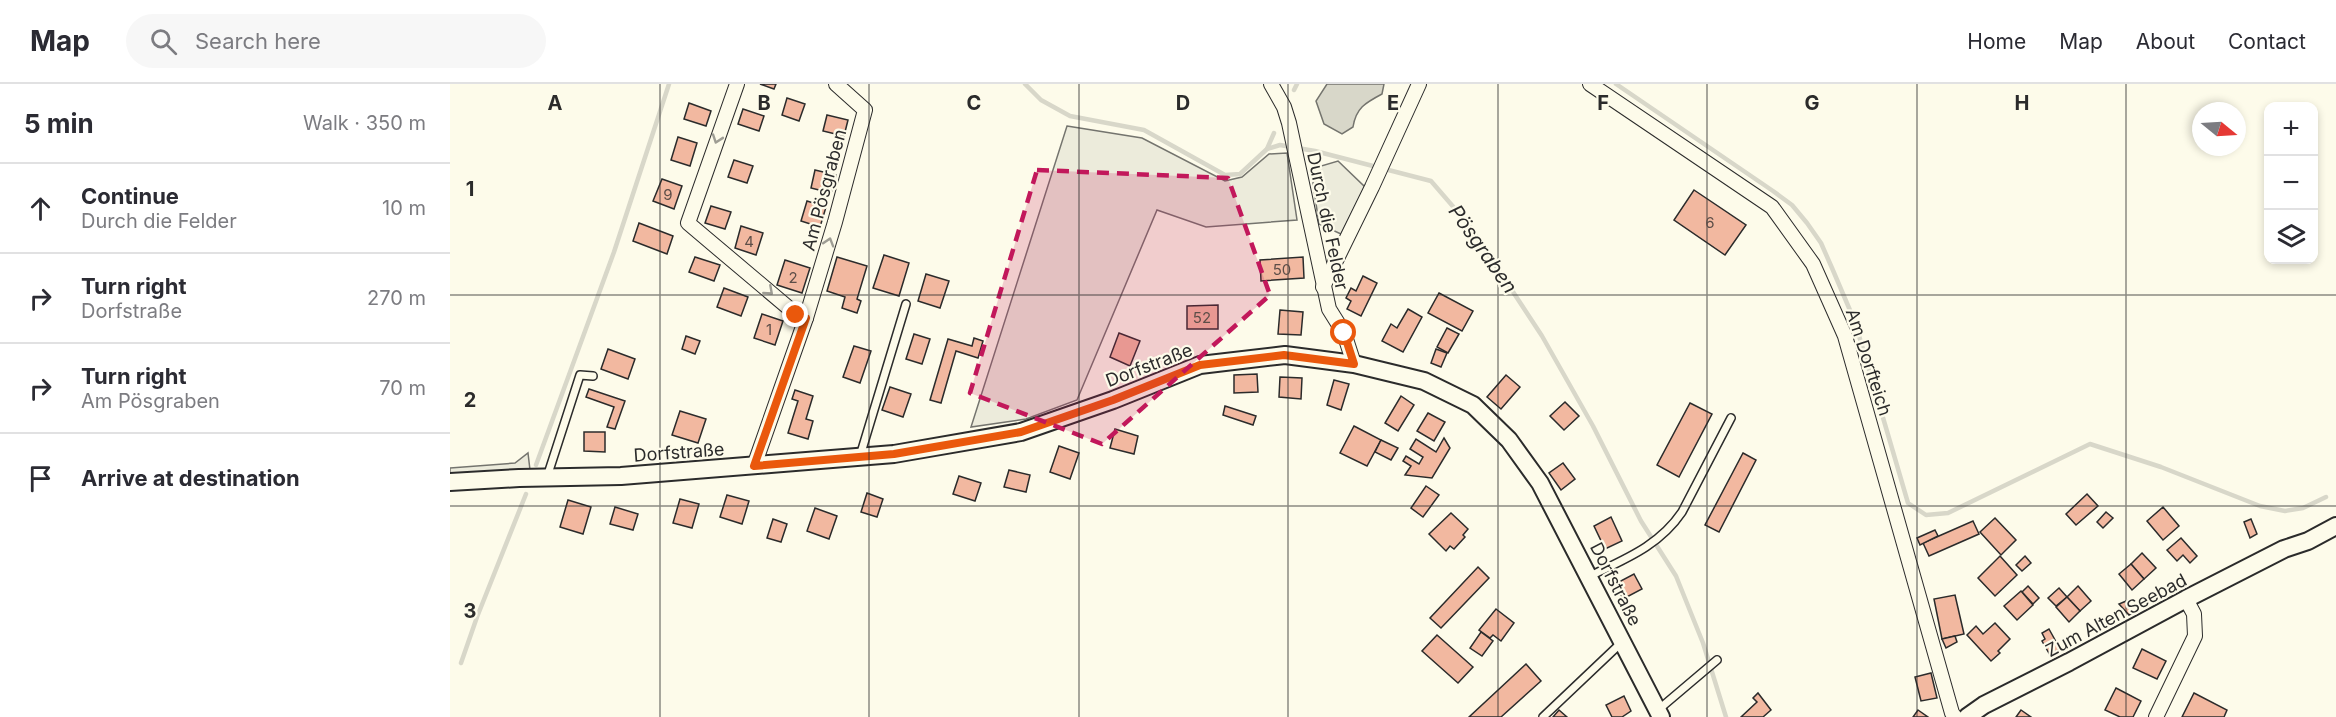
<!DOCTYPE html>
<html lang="en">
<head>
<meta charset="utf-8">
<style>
	body { margin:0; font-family:Inter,sans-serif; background:#f7f7f7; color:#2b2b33 }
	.controls { position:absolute; right:18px; top:18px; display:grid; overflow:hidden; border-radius:12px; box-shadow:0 3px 9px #0003 }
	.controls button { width:54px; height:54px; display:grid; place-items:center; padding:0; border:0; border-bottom:2px solid #e1e1e2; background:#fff; color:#2b2b33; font:30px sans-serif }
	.compass { position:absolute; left:1742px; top:18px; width:54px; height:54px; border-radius:50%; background:#fff; box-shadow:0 3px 9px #0003; rotate:108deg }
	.stop { position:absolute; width:18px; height:18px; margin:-14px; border:4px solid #ea580c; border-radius:50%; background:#fff }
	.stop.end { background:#ea580c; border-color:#fff; box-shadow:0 2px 6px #0008 }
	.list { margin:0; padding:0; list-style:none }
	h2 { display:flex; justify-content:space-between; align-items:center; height:78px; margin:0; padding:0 24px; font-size:26px }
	h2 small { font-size:20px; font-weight:400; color:#7c7c81 }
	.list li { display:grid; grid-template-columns:39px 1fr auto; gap:18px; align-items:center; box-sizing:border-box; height:90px; padding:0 24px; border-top:2px solid #e1e1e2 }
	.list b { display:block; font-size:22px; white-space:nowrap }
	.list p { margin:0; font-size:20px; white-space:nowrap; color:#7c7c81 }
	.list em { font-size:20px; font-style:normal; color:#7c7c81 }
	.icon { flex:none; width:33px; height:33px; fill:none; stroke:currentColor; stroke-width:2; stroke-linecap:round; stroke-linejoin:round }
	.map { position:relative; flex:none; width:1886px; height:633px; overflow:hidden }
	header { display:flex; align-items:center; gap:36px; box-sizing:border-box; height:84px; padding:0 30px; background:#fff; border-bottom:2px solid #e1e1e2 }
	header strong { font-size:28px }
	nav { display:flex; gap:33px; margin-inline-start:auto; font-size:21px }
	.search { width:420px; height:54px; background:#f7f7f7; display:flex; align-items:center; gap:15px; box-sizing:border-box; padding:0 21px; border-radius:33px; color:#7c7c81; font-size:22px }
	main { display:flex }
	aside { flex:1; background:#fff }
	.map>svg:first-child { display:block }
	.green { fill:#ecebdb; stroke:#74746e; stroke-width:1.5 }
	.water { fill:#d8d7c9; stroke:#74746e; stroke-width:1.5 }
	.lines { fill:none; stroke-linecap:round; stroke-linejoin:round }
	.stream { stroke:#d8d7c9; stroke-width:4.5 }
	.building { fill:#f2b8a0; stroke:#2b2b2b; stroke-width:1.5 }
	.service-casing { stroke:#2b2b2b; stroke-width:10 }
	.minor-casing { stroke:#2b2b2b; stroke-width:16 }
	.tertiary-casing { stroke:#2b2b2b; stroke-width:20 }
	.service { stroke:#fdfbea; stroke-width:7 }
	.minor { stroke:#fdfbea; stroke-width:14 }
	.tertiary { stroke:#fdfbea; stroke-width:16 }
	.oneway { stroke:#9e9d94 }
	.route { stroke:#ea580c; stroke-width:8 }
	.marked { fill:#c2185b; fill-opacity:0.2; stroke:#c2185b; stroke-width:4.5; stroke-dasharray:12 8; stroke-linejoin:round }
	.grid { fill:none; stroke:#2b2b2b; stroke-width:1.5; stroke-opacity:0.55 }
	.labels { text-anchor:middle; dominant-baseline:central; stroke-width:4.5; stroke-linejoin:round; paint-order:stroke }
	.number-label { font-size:15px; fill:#5d4e48 }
	.street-label { font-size:18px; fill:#2b2b2b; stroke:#fdfbea }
	.water-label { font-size:20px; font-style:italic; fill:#2b2b2b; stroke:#fdfbea }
	.grid-label { font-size:20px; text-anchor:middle; font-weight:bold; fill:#2b2b2b; stroke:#fdfbea; stroke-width:4.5; stroke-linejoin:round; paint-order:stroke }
</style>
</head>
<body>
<header>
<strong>Map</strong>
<div class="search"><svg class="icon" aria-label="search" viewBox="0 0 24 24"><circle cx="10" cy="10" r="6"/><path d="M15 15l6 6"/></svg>Search here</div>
<nav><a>Home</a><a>Map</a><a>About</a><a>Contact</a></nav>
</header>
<main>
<aside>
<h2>5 min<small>Walk · 350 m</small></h2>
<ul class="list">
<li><svg class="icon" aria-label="ahead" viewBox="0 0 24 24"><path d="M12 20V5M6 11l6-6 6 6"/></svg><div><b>Continue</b><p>Durch die Felder</p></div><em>10 m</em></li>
<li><svg class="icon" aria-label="right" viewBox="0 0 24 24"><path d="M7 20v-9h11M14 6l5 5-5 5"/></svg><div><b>Turn right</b><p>Dorfstraße</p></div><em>270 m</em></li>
<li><svg class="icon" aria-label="right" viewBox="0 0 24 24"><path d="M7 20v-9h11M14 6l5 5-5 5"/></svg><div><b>Turn right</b><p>Am Pösgraben</p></div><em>70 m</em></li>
<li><svg class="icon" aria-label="arrive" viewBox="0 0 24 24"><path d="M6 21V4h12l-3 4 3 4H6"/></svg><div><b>Arrive at destination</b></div></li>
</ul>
</aside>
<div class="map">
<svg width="1886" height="633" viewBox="0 0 1886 633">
	<rect width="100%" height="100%" fill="#fdfbea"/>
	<!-- green -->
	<g class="green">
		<path d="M 617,42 L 692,54 L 775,97 L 792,93 L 819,70 L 837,69 L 847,136 L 756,143 L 707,126 L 627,316 L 576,335 L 521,343 Z"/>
		<path d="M 888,77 L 915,103 L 891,150 L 869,140 L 861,85 Z"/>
		<path d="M 78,369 L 80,386 L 0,391 L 0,384 L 65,379 Z"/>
	</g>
	<!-- water -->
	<path class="water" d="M 877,0 L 934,0 L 932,10 C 915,19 906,24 903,43 L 892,50 L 874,40 L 866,17 Z"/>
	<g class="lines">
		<!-- stream -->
		<g class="stream">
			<path d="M 575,0 L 591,16 L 620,32 L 694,46 L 775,91 L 790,90 L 817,65 L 830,61 L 865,67 L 981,97 L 1019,141 L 1092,252 L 1143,342 L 1191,437 L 1226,492 L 1253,559 L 1276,633"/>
			<path d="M 1166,0 L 1323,107 L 1342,121 L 1357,139 L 1371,159 L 1382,184 L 1405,238 L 1458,419 L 1476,431 L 1498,429 L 1640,360 L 1711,383 L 1810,422 L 1835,427 L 1853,424 L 1876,413"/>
			<path d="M 844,6 L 847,0"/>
			<path d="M 817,65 L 824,49"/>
			<path d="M 86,381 L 164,168 L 219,0"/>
			<path d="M 11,579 L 27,533 L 76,410"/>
		</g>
	</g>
	<!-- building -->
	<g class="building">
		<path d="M 310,0 L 326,0 L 324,5 Z"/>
		<path d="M 337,14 L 355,20 L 349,37 L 332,31 Z"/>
		<path d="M 239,19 L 261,27 L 256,42 L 234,35 Z"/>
		<path d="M 293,25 L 314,32 L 309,47 L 288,40 Z"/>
		<path d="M 377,31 L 398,36 L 394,52 L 373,47 Z"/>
		<path d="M 228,53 L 247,59 L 240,82 L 221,76 Z"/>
		<path d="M 284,76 L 303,82 L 297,99 L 278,93 Z"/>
		<path d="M 365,86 L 386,91 L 381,109 L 361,104 Z"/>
		<path d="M 212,95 L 232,102 L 224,125 L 203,117 Z"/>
		<path d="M 1244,106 L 1296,141 L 1275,171 L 1224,136 Z"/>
		<path d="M 357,117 L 376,123 L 370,143 L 351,137 Z"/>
		<path d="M 261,122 L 281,128 L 275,145 L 255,139 Z"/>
		<path d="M 189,139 L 223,152 L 217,170 L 183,157 Z"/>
		<path d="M 291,142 L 313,149 L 306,171 L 285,164 Z"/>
		<path d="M 434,171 L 459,179 L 449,212 L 423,204 Z"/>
		<path d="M 245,173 L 270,181 L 264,197 L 239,188 Z"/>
		<path d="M 387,173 L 417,182 L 407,215 L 411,217 L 407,229 L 392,224 L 395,213 L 377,207 Z"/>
		<path d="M 853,173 L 854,194 L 811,197 L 810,176 Z"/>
		<path d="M 335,176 L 360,184 L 352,209 L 327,201 Z"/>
		<path d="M 476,190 L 499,197 L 490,224 L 468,217 Z"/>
		<path d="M 913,192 L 927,199 L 911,232 L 897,225 L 901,217 L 896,214 L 901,204 L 906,207 Z"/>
		<path d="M 274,204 L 298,213 L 291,232 L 267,223 Z"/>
		<path d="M 989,209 L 1023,227 L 1012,247 L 978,229 Z"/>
		<path d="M 768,221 L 768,245 L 737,245 L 737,222 Z"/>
		<path d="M 958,225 L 972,233 L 953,268 L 932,257 L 941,240 L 947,244 Z"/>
		<path d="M 830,226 L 853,228 L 851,251 L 828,250 Z"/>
		<path d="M 312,230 L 333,237 L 325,261 L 304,254 Z"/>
		<path d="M 997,244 L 1009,250 L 998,269 L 987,263 Z"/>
		<path d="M 669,249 L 690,257 L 680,282 L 660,273 Z"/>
		<path d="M 464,250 L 480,255 L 472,280 L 456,275 Z"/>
		<path d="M 236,252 L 250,257 L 245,270 L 232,265 Z"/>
		<path d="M 524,254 L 533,257 L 528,274 L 506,267 L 491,319 L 480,316 L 498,255 L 522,262 Z"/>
		<path d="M 404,262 L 421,267 L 410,299 L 393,293 Z"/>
		<path d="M 158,265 L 185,275 L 178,295 L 151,285 Z"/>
		<path d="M 986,265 L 997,269 L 991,283 L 981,279 Z"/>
		<path d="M 807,290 L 808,308 L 784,309 L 784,291 Z"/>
		<path d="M 1056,291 L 1070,303 L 1051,325 L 1037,313 Z"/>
		<path d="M 830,293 L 852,294 L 851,315 L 829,313 Z"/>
		<path d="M 884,296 L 899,300 L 891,326 L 877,321 Z"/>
		<path d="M 440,303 L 461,310 L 453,333 L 432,326 Z"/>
		<path d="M 139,305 L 175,317 L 165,345 L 157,343 L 164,323 L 136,313 Z"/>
		<path d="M 345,306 L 363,312 L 356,335 L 363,337 L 358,355 L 338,349 L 348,317 L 342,315 Z"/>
		<path d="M 951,312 L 964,321 L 948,347 L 935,339 Z"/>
		<path d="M 1115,318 L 1129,332 L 1114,346 L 1100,332 Z"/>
		<path d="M 1240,319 L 1262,330 L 1229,393 L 1207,381 Z"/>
		<path d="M 775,322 L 806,332 L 803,341 L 773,331 Z"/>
		<path d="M 230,327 L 256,335 L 248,359 L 222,351 Z"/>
		<path d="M 978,329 L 995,338 L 984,357 L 967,347 Z"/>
		<path d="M 904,342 L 931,356 L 917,382 L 890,369 Z"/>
		<path d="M 665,345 L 688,352 L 684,370 L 660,364 Z"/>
		<path d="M 134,348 L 155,348 L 155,368 L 134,367 Z"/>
		<path d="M 994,354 L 1000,364 L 982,394 L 955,391 L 961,382 L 953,377 L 956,372 L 969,380 L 973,373 L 960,365 L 966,355 L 986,368 Z"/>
		<path d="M 931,356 L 948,364 L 941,376 L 925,368 Z"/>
		<path d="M 609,362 L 629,369 L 620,395 L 600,388 Z"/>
		<path d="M 1293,369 L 1306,376 L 1269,448 L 1255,441 Z"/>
		<path d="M 1113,379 L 1125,395 L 1111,406 L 1099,389 Z"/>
		<path d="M 559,386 L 580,391 L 576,408 L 554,403 Z"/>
		<path d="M 509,392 L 531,399 L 525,417 L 503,410 Z"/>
		<path d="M 976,402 L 989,411 L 973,433 L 961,424 Z"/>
		<path d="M 417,409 L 433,415 L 427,433 L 411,428 Z"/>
		<path d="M 1637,410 L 1648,422 L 1626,441 L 1616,430 Z"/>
		<path d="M 277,411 L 299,417 L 292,440 L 270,433 Z"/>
		<path d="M 230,415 L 249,420 L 242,444 L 223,439 Z"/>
		<path d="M 118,416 L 141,423 L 133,450 L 110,443 Z"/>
		<path d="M 165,423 L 188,430 L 183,446 L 160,440 Z"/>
		<path d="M 1713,423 L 1729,442 L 1713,456 L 1697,437 Z"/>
		<path d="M 365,424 L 387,432 L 379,455 L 357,447 Z"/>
		<path d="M 1656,428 L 1663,434 L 1653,444 L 1647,438 Z"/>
		<path d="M 1001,429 L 1018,445 L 1013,451 L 1015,453 L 1004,465 L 1000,462 L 996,467 L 979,450 Z"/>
		<path d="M 1161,433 L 1172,457 L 1155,465 L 1144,442 Z"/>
		<path d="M 1545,434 L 1566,456 L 1551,471 L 1530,448 Z"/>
		<path d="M 323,435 L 337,440 L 331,458 L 317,454 Z"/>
		<path d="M 1801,435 L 1807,450 L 1800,454 L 1794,438 Z"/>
		<path d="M 1523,437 L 1529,450 L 1479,472 L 1473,459 Z"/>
		<path d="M 1485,446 L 1488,452 L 1470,461 L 1467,454 Z"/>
		<path d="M 1731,454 L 1747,472 L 1740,479 L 1733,471 L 1727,477 L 1717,466 Z"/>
		<path d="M 1692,469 L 1706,484 L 1694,495 L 1681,480 Z"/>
		<path d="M 1550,472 L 1567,491 L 1545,512 L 1528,494 Z"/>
		<path d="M 1575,472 L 1581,479 L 1572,487 L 1566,481 Z"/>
		<path d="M 1681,480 L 1694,495 L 1682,506 L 1669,490 Z"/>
		<path d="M 1028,483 L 1039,494 L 991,544 L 980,534 Z"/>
		<path d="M 1184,490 L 1192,505 L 1173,515 L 1165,500 Z"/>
		<path d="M 1578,502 L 1589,514 L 1583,520 L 1572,508 Z"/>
		<path d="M 1628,502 L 1641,517 L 1630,527 L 1617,513 Z"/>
		<path d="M 1609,504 L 1617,513 L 1606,522 L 1598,514 Z"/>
		<path d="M 1571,507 L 1583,521 L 1567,536 L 1554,522 Z"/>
		<path d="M 1505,511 L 1514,550 L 1492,555 L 1484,515 Z"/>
		<path d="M 1617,513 L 1630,527 L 1619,538 L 1606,523 Z"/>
		<path d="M 1681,515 L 1690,525 L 1679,531 L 1669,520 Z"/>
		<path d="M 1046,525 L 1064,539 L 1051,557 L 1043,551 L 1040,554 L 1029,546 Z"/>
		<path d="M 1545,539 L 1560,555 L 1548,567 L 1550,569 L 1541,577 L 1517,551 L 1526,542 L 1533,550 Z"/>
		<path d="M 1599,545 L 1610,565 L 1600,571 L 1592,557 L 1595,555 L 1592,549 Z"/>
		<path d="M 1031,548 L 1043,557 L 1032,572 L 1020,564 Z"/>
		<path d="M 987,551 L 1023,583 L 1008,599 L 972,567 Z"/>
		<path d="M 1505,552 L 1507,558 L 1496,564 L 1492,555 Z"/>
		<path d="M 1692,565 L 1716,577 L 1707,595 L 1683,584 Z"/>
		<path d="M 1076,580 L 1091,597 L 1051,633 L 1019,633 Z"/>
		<path d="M 1481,589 L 1487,614 L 1471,617 L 1465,593 Z"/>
		<path d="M 1666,604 L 1691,617 L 1683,633 L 1670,633 L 1655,626 Z"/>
		<path d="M 1308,609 L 1321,626 L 1313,633 L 1291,633 L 1307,618 L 1303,614 Z"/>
		<path d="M 1744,609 L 1777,626 L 1774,633 L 1732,633 Z"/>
		<path d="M 1174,612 L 1181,627 L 1172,633 L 1162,633 L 1156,621 Z"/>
		<path d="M 1109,626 L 1117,633 L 1103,633 Z"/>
		<path d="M 1468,626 L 1478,633 L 1463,633 Z"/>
		<path d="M 1571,626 L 1581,633 L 1566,633 Z"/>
	</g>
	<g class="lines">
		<defs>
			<g id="service">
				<path d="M 410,372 L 456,220"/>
				<path d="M 97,393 L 130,291 L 143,292"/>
				<path d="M 1140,492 C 1175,475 1209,462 1232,428 L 1281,334"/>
				<path d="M 1208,626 L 1267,576"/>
				<path d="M 1093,633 L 1171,559"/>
			</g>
			<g id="minor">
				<path d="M 287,0 L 238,139 L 347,231 L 356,234"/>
				<path d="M 821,0 L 834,23 L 839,39 L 879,225 L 894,249 L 904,280"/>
				<path d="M 1140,0 L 1322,123 L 1363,180 L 1395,252 L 1502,629 L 1505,633"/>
				<path d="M 873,203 L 922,103 L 969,0"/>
				<path d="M 304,382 L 356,234 L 385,138 L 415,26 L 386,0"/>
				<path d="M 1706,633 L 1745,552 L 1744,530 L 1736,515"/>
			</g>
			<g id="tertiary">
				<path d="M 0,398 L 69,394 L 171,392 L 444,370 L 571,348 L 663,316 L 750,281 L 835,271 L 904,280 L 974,297 L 1023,321 L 1059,356 L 1090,399 L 1211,633"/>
				<path d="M 1517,633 L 1534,621 L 1619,578 L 1736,515 L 1834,465 L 1858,457 L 1886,442"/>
			</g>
		</defs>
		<!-- service casing -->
		<use href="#service" class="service-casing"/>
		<!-- minor casing -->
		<use href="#minor" class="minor-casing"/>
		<!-- tertiary casing -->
		<use href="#tertiary" class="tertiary-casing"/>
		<!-- service -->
		<use href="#service" class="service"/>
		<!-- minor -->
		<use href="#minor" class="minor"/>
		<!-- tertiary -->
		<use href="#tertiary" class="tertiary"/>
	</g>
	<!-- one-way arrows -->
	<defs><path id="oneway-chevron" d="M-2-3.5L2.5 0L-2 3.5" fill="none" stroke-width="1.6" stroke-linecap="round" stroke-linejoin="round" transform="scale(1.5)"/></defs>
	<g class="oneway">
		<use href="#oneway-chevron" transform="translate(267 55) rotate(109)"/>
		<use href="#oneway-chevron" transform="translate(379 158) rotate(-73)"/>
		<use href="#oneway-chevron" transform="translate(319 207) rotate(42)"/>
	</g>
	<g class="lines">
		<!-- route -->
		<path class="route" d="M 346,231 L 356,234 L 304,382 L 444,370 L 571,348 L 663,316 L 750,281 L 834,271 L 904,280 L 894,249"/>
	</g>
	<!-- marked area -->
	<path class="marked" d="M 587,86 L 778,94 L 820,211 L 652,360 L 520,309 Z"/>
	<!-- grid -->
	<path class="grid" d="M 210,0 L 210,633M 419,0 L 419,633M 629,0 L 629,633M 838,0 L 838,633M 1048,0 L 1048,633M 1257,0 L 1257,633M 1467,0 L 1467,633M 1676,0 L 1676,633M 0,211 L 1886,211M 0,422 L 1886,422"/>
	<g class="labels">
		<!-- number labels -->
		<g class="number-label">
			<text x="218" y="110">9</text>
			<text x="1260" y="138">6</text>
			<text x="299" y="157">4</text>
			<text x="832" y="185">50</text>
			<text x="343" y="193">2</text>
			<text x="752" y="233">52</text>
			<text x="319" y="245">1</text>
		</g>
		<!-- street labels -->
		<g class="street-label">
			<text transform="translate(374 106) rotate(-75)">Am Pösgraben</text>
			<text transform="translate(878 137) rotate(78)">Durch die Felder</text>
			<text transform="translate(1419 278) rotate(72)">Am Dorfteich</text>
			<text transform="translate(699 281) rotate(-21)">Dorfstraße</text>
			<text transform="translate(229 368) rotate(-4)">Dorfstraße</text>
			<text transform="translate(1166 500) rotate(63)">Dorfstraße</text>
			<text transform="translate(1666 531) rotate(-28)">Zum Alten Seebad</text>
		</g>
		<!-- water labels -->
		<g class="water-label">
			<text transform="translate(1033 165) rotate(55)">Pösgraben</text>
		</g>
	</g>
	<g class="grid-label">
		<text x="105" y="26">A</text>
		<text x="314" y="26">B</text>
		<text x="524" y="26">C</text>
		<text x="733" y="26">D</text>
		<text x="943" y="26">E</text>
		<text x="1153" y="26">F</text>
		<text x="1362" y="26">G</text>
		<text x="1572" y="26">H</text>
		<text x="20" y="112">1</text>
		<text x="20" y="323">2</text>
		<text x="20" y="534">3</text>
	</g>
</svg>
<div class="controls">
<button>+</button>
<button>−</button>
<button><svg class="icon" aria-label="layers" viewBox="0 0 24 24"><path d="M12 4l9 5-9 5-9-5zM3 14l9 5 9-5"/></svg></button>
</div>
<svg class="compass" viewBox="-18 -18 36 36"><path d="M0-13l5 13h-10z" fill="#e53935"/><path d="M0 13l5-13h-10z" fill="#7c7c81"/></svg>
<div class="stop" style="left:894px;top:249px"></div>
<div class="stop end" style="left:346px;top:231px"></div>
</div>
</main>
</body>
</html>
